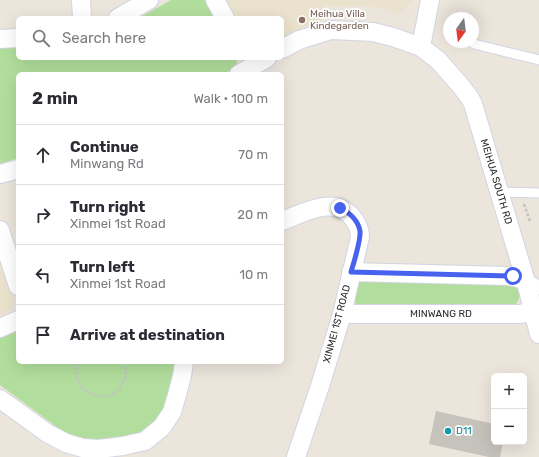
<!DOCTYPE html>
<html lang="en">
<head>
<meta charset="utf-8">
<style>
	body { margin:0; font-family:Rubik,sans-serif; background:#f2f2f3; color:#2b2b33 }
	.controls { position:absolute; right:12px; bottom:12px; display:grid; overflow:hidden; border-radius:6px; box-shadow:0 4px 16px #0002 }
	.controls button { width:36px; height:36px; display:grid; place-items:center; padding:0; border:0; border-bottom:1px solid #e1e1e2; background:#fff; color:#2b2b33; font:20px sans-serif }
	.compass { position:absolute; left:443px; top:12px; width:36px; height:36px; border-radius:50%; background:#fff; box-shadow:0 4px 16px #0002; rotate:194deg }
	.stop { position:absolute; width:12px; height:12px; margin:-9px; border:3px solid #4762ee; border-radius:50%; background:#fff }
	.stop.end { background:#4762ee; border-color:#fff; box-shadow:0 1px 4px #0008 }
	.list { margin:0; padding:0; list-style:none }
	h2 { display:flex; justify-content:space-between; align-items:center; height:52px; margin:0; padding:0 16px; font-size:17px }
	h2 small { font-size:13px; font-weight:400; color:#7c7c81 }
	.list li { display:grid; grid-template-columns:26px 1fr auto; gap:12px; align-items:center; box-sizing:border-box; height:60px; padding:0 16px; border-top:1px solid #e1e1e2 }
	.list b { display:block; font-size:15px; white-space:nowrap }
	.list p { margin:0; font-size:13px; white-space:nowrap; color:#7c7c81 }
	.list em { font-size:13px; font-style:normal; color:#7c7c81 }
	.icon { flex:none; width:22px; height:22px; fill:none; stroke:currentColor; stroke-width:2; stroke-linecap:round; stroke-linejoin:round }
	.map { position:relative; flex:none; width:539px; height:457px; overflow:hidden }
	.search { position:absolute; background:#fff; box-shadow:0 4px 16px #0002; left:16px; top:16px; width:268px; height:44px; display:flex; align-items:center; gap:10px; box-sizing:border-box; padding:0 14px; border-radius:6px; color:#7c7c81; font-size:15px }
	.panel { position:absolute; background:#fff; box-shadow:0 4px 16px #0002; left:16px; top:72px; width:268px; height:292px; border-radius:6px }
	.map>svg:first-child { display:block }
	.education { fill:#ebe2cd }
	.green { fill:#b1de9c }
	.building { fill:#c6c2bc }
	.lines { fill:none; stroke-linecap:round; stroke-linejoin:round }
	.lane-casing { stroke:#d2d4e1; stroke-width:11 }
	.street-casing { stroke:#d2d4e1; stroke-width:20 }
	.path { stroke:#c3c3c3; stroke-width:2.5; stroke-dasharray:3 2; stroke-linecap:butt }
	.lane { stroke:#fff; stroke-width:9 }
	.street { stroke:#fff; stroke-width:18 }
	.route { stroke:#4762ee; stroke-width:5 }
	.education-dot { fill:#8d6e63; stroke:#fff; stroke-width:1.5 }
	.culture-dot { fill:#0f9aa8; stroke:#fff; stroke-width:1.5 }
	.labels { text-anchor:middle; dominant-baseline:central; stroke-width:3.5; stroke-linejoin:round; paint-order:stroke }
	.education-label { font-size:10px; fill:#785e54; stroke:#fff; text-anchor:start }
	.street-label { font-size:10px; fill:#2a2a2a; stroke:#fff }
	.culture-label { font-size:10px; fill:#0d838f; stroke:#fff; text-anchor:start }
</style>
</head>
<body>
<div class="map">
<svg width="539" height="457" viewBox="0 0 539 457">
	<rect width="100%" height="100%" fill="#ebe5dc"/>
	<!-- education -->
	<g class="education">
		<path d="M 221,0 L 412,0 L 399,14 L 380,8 L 359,5 L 334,7 L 325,4 L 321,17 L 322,22 L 308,25 L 282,37 L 282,18 L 232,18 Z"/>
		<path d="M 0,258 L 13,300 L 11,309 L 0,316 Z"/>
	</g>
	<!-- green -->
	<g class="green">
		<path d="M 171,0 L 207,0 L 217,18 L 139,18 Z"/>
		<path d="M 18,46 L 18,58 L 237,58 C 238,67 231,70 224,74 L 18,74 L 18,158 L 0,164 L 0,47 Z"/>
		<path d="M 358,280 L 514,284 C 520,293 523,296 514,306 L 360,306 L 356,305 L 354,297 Z"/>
		<path d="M 18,326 L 18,362 L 177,362 L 174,383 L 160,418 L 149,428 L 129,437 L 108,439 L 88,440 L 65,433 L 0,385 L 0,333 Z"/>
	</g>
	<!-- building -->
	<path class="building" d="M 436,411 L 494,424 L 494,442 L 503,442 L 500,457 L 489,457 L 429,444 Z"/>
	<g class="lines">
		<defs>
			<g id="lane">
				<path d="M 474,44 L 539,60"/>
				<path d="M 500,192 L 539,193"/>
			</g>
			<g id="street">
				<path d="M 81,0 L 82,18"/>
				<path d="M 215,0 L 225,18"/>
				<path d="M 118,18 L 149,0"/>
				<path d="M 0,39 L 18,38"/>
				<path d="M 421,47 L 430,0"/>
				<path id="s1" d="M 282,49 L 299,40 L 331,30 L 373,32 L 393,37 L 421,47 L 438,60 L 460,85 L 470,98 L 473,104 L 526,282 L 539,334"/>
				<path d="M 239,74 L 267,58"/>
				<path d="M 0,174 L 18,169"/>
				<path d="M 282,221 C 303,213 334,195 352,217 C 357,223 360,229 360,237 L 342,314 L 320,386 L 296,457"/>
				<path d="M 0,230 L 18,286"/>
				<path d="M 351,272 L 507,276 L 519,278 L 533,287"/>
				<path id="s2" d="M 342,314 L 519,314 L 534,312 L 539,311"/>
				<path d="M 0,328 L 18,320"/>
				<path d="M 0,399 L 47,433 L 66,443 L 83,448 L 99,449 L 123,446 L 145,441 L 162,427 L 172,412 L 177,395 L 182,376 L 184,362"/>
			</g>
		</defs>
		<!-- lane casing -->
		<use href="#lane" class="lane-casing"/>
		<!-- street casing -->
		<use href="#street" class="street-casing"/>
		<!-- path -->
		<g class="path">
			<path d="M 524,204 L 530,221"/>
			<path d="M 79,362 C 66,391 109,411 123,383 C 127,376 126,369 123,362"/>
		</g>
		<!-- lane -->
		<use href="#lane" class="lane"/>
		<!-- street -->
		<use href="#street" class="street"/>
	</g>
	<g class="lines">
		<!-- route -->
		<path class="route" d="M 340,208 C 349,212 358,220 360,231 C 361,240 354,262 351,272 L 513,276"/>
	</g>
	<!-- markers -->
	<circle class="education-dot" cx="302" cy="20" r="4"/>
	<circle class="culture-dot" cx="448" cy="431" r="4"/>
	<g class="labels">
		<!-- education labels -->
		<g class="education-label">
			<text x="310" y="14">Meihua Villa<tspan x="310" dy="12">Kindegarden</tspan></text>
		</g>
		<!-- street labels -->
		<g class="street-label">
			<text stroke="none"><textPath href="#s1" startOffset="304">MEIHUA SOUTH RD</textPath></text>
			<text stroke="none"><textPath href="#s2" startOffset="99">MINWANG RD</textPath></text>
			<text transform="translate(337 324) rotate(-75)">XINMEI 1ST ROAD</text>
		</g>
		<!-- culture labels -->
		<g class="culture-label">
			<text x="456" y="431">D11</text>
		</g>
	</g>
</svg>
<div class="controls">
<button>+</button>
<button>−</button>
</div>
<svg class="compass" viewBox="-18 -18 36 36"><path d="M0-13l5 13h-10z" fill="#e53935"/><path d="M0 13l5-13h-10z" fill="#7c7c81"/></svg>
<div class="stop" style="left:513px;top:276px"></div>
<div class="stop end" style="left:340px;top:208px"></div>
<div class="search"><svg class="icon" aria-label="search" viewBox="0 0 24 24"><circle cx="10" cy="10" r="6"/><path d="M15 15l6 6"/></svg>Search here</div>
<section class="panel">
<h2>2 min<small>Walk · 100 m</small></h2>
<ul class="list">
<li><svg class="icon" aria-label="ahead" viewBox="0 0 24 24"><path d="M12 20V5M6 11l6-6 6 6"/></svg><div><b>Continue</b><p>Minwang Rd</p></div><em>70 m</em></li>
<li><svg class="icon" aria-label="right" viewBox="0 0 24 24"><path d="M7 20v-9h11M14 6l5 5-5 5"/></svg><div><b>Turn right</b><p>Xinmei 1st Road</p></div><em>20 m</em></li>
<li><svg class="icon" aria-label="left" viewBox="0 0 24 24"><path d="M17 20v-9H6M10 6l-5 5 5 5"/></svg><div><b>Turn left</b><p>Xinmei 1st Road</p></div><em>10 m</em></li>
<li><svg class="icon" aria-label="arrive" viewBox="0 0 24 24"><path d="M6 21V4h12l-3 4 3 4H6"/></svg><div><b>Arrive at destination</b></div></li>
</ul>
</section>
</div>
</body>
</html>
